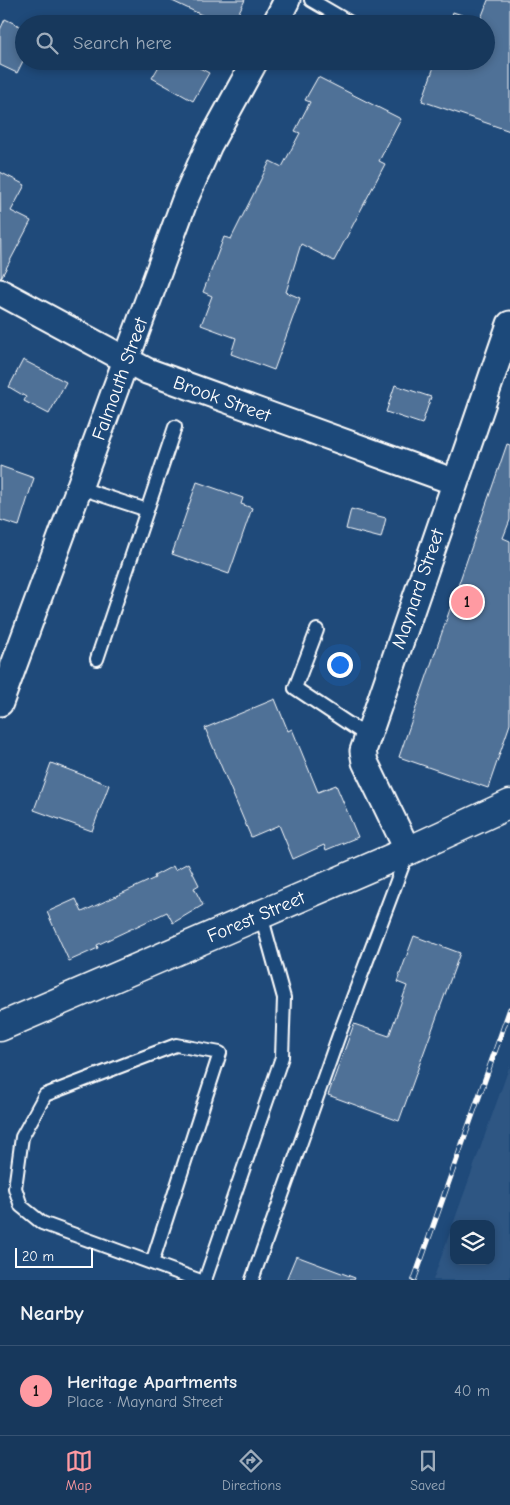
<!DOCTYPE html>
<html lang="en">
<head>
<meta charset="utf-8">
<style>
	body { margin:0; font-family:"Comic Neue",sans-serif; background:#203f62; color:#f1f3f6 }
	.controls { position:absolute; right:15px; bottom:15px; display:grid; overflow:hidden; border-radius:10px; box-shadow:0 2px 8px #0003 }
	.controls button { width:45px; height:45px; display:grid; place-items:center; padding:0; border:0; border-bottom:1px solid #365272; background:#17385c; color:#f1f3f6; font:25px sans-serif }
	.scale { position:absolute; left:15px; bottom:12px; width:78px; box-sizing:border-box; padding-left:5px; border:2px solid #fff; border-top:0; font-size:14px; line-height:18px; white-space:nowrap; color:#fff; -webkit-text-stroke:4px #1f4a7a; paint-order:stroke }
	.you { position:absolute; left:339px; top:664px; width:18px; height:18px; margin:-12px; border:4px solid #fff; border-radius:50%; background:#1a73e8; box-shadow:0 0 0 8px #1a73e833 }
	.badge { display:grid; place-items:center; width:32px; height:32px; border-radius:50%; background:#ff9aa2; color:#111; font-size:16px; font-weight:700 }
	.pin { position:absolute; translate:-50% -50%; border:2px solid #fff; box-shadow:0 1px 5px #0006 }
	.list { margin:0; padding:0; list-style:none }
	h2 { display:flex; justify-content:space-between; align-items:center; height:65px; margin:0; padding:0 20px; font-size:21px }
	h2 small { font-size:16px; font-weight:400; color:#9eacbb }
	.list li { display:grid; grid-template-columns:32px 1fr auto; gap:15px; align-items:center; box-sizing:border-box; height:90px; padding:0 20px; border-top:1px solid #365272 }
	.list b { display:block; font-size:19px; white-space:nowrap }
	.list p { margin:0; font-size:16px; white-space:nowrap; color:#9eacbb }
	.list em { font-size:16px; font-style:normal; color:#9eacbb }
	.icon { flex:none; width:28px; height:28px; fill:none; stroke:currentColor; stroke-width:2; stroke-linecap:round; stroke-linejoin:round }
	.map { position:relative; flex:none; width:510px; height:1280px; overflow:hidden }
	.search { position:absolute; background:#17385c; box-shadow:0 2px 8px #0003; left:15px; right:15px; top:15px; height:55px; display:flex; align-items:center; gap:12px; box-sizing:border-box; padding:0 18px; border-radius:28px; color:#9eacbb; font-size:19px }
	.sheet { height:155px; background:#17385c }
	nav { display:flex; justify-content:space-around; align-items:center; box-sizing:border-box; height:70px; border-top:1px solid #365272; background:#17385c; font-size:14px; color:#9eacbb }
	nav a { display:grid; justify-items:center; gap:2px }
	nav .on { color:#ff9aa2 }
	.map>svg:first-child { display:block }
	.built { fill:#2e5683; fill-rule:evenodd }
	.building { fill:#507197; stroke:#fff }
	.lines { fill:none; stroke-linecap:round; stroke-linejoin:round }
	.lane-casing { stroke:#fff; stroke-width:16 }
	.street-casing { stroke:#fff; stroke-width:29 }
	.secondary-casing { stroke:#fff; stroke-width:31 }
	.lane { stroke:#1f4a7a; stroke-width:12 }
	.street { stroke:#1f4a7a; stroke-width:25 }
	.secondary { stroke:#1f4a7a; stroke-width:28 }
	.rail-casing { stroke:#fff; stroke-width:5.5 }
	.rail { stroke:#1f4a7a; stroke-width:4; stroke-dasharray:11; stroke-linecap:butt }
	.labels { text-anchor:middle; dominant-baseline:central; stroke-width:4; stroke-linejoin:round; paint-order:stroke }
	.street-label { font-size:19px; fill:#fff; stroke:#1f4a7a }
</style>
</head>
<body>
<div class="map">
<svg width="510" height="1280" viewBox="0 0 510 1280">
	<rect width="100%" height="100%" fill="#1f4a7a"/>
	<filter id="ink" filterUnits="userSpaceOnUse"><feTurbulence type="fractalNoise" baseFrequency=".02" numOctaves="2"/><feDisplacementMap in="SourceGraphic" scale="10" xChannelSelector="R" yChannelSelector="G"/><feConvolveMatrix kernelMatrix="1 2 1 2 8 2 1 2 1" color-interpolation-filters="sRGB"/></filter>
	<g filter="url(#ink)">
		<!-- built -->
		<path class="built" d="M 510,1065 L 510,1280 L 433,1280 ZM 454,1224 L 491,1224 L 491,1261 L 454,1261 Z"/>
		<!-- building -->
		<g class="building">
			<path d="M 170,0 L 245,0 L 233,24 L 221,24 Z"/>
			<path d="M 488,0 L 510,0 L 510,131 L 422,101 L 436,61 L 486,61 L 486,24 L 449,24 L 453,12 L 480,21 Z"/>
			<path d="M 5,19 L 24,28 L 24,59 L 17,73 L 0,65 L 0,30 Z"/>
			<path d="M 162,61 L 187,61 L 209,73 L 193,101 L 152,78 Z"/>
			<path d="M 318,77 L 401,119 L 379,161 L 385,164 L 334,261 L 301,244 L 286,292 L 300,298 L 274,370 L 231,354 L 236,338 L 201,325 L 212,296 L 203,292 L 224,237 L 231,239 L 270,161 L 282,167 L 300,133 L 295,131 L 310,102 L 305,100 Z"/>
			<path d="M 0,172 L 25,185 L 11,211 L 31,221 L 1,278 Z"/>
			<path d="M 23,360 L 66,382 L 49,414 L 24,401 L 26,397 L 9,387 Z"/>
			<path d="M 395,385 L 431,397 L 422,424 L 386,412 Z"/>
			<path d="M 507,444 L 510,445 L 510,520 L 503,538 L 510,541 L 510,724 L 488,788 L 399,757 Z"/>
			<path d="M 0,466 L 34,478 L 19,526 L 0,520 Z"/>
			<path d="M 197,482 L 243,498 L 241,504 L 252,508 L 229,574 L 172,554 Z"/>
			<path d="M 351,509 L 386,518 L 381,538 L 346,529 Z"/>
			<path d="M 275,699 L 288,731 L 292,729 L 318,792 L 336,785 L 358,837 L 326,850 L 324,845 L 293,859 L 279,825 L 251,837 L 205,728 Z"/>
			<path d="M 51,763 L 109,785 L 92,831 L 34,810 Z"/>
			<path d="M 188,863 L 199,885 L 194,888 L 203,905 L 173,923 L 167,912 L 97,945 L 98,948 L 69,961 L 47,912 L 76,899 L 82,912 L 155,878 L 154,876 L 173,866 L 175,870 Z"/>
			<path d="M 414,936 L 460,953 L 399,1121 L 328,1095 L 354,1024 L 389,1036 L 407,986 L 397,982 Z"/>
			<path d="M 296,1256 L 355,1278 L 354,1280 L 286,1280 Z"/>
		</g>
		<g class="lines">
			<defs>
				<g id="lane">
					<path d="M 311,0 L 352,24"/>
					<path d="M 80,488 L 147,510"/>
					<path d="M 317,630 L 295,688 L 367,736"/>
					<path d="M 97,659 L 175,427"/>
					<path d="M 152,1263 L 220,1053 L 176,1045 L 45,1095 L 22,1137 L 15,1188 L 21,1206 L 42,1223 L 198,1280"/>
					<path d="M 205,1280 L 282,1057 L 284,998 L 261,915"/>
					<path d="M 252,1280 L 340,1032 L 407,854"/>
				</g>
				<g id="street">
					<path d="M 275,24 L 287,0"/>
					<path d="M 0,292 L 147,371 L 455,482"/>
					<path d="M 0,703 L 186,197 L 209,145 L 255,61"/>
					<path d="M 408,851 L 365,762 L 363,751 L 510,324"/>
				</g>
				<path id="secondary" d="M 0,1027 L 408,851 L 510,804"/>
			</defs>
			<!-- lane casing -->
			<use href="#lane" class="lane-casing"/>
			<!-- street casing -->
			<use href="#street" class="street-casing"/>
			<!-- secondary casing -->
			<use href="#secondary" class="secondary-casing"/>
			<!-- lane -->
			<use href="#lane" class="lane"/>
			<!-- street -->
			<use href="#street" class="street"/>
			<!-- secondary -->
			<use href="#secondary" class="secondary"/>
			<defs>
				<path id="rail" d="M 414,1280 L 510,1009"/>
			</defs>
			<!-- rail casing -->
			<use href="#rail" class="rail-casing"/>
			<!-- rail -->
			<use href="#rail" class="rail"/>
		</g>
	</g>
	<g class="labels">
		<!-- street labels -->
		<g class="street-label">
			<text transform="translate(120 379) rotate(-70)">Falmouth Street</text>
			<text transform="translate(222 399) rotate(20)">Brook Street</text>
			<text transform="translate(418 589) rotate(-71)">Maynard Street</text>
			<text transform="translate(256 917) rotate(-23)">Forest Street</text>
		</g>
	</g>
</svg>
<div class="controls">
<button><svg class="icon" aria-label="layers" viewBox="0 0 24 24"><path d="M12 4l9 5-9 5-9-5zM3 14l9 5 9-5"/></svg></button>
</div>
<div class="scale">20 m</div>
<div class="you"></div>
<div class="pin badge" style="left:467px;top:602px">1</div>
<div class="search"><svg class="icon" aria-label="search" viewBox="0 0 24 24"><circle cx="10" cy="10" r="6"/><path d="M15 15l6 6"/></svg>Search here</div>
</div>
<section class="sheet">
<h2>Nearby<small></small></h2>
<ul class="list">
<li><span class="badge">1</span><div><b>Heritage Apartments</b><p>Place · Maynard Street</p></div><em>40 m</em></li>
</ul>
</section>
<nav>
<a class="on"><svg class="icon" aria-label="map" viewBox="0 0 24 24"><path d="M3 6l6-2 6 2 6-2v14l-6 2-6-2-6 2zM9 4v14M15 6v14"/></svg>Map</a>
<a><svg class="icon" aria-label="directions" viewBox="0 0 24 24"><path d="M12 3l9 9-9 9-9-9zM9 14v-3h6M13 9l2 2-2 2"/></svg>Directions</a>
<a><svg class="icon" aria-label="saved" viewBox="0 0 24 24"><path d="M7 4h10v16l-5-4-5 4z"/></svg>Saved</a>
</nav>
</body>
</html>
